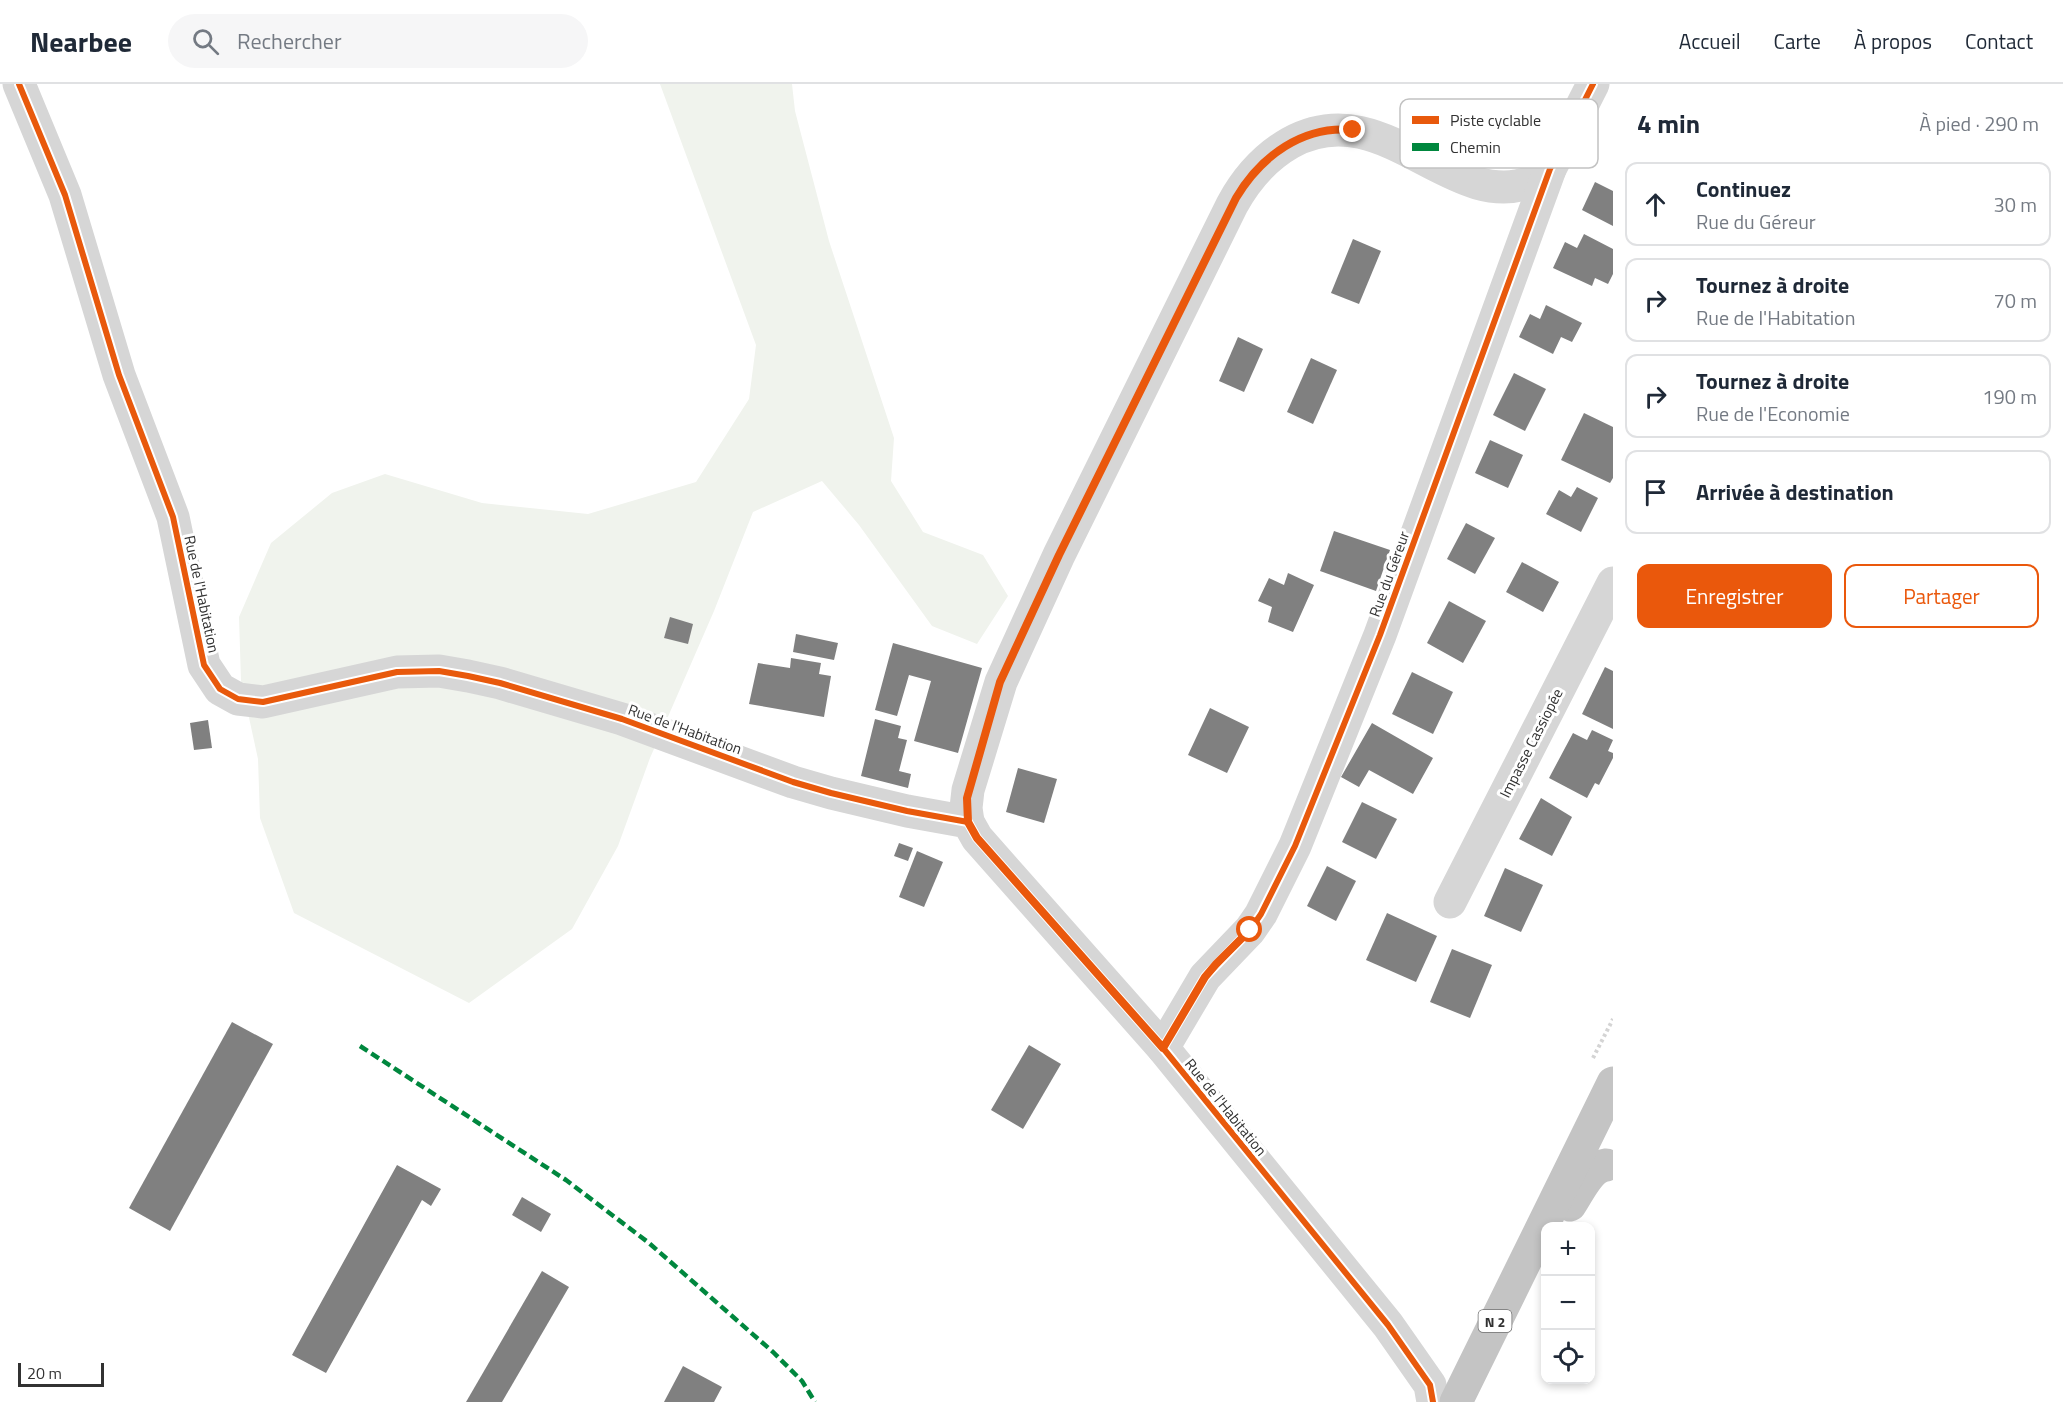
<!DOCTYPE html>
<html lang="fr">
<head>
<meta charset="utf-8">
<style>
	body { margin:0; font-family:"Titillium Web",sans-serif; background:#f6f6f7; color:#1f2937 }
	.controls { position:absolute; right:18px; bottom:18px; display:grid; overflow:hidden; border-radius:12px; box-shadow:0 3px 9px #0003 }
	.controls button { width:54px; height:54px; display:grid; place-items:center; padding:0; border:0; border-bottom:2px solid #e0e1e3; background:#fff; color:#1f2937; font:30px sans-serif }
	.scale { position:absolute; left:18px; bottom:15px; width:86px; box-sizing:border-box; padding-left:6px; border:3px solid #323232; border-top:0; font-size:16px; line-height:21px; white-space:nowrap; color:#323232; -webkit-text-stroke:4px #fff; paint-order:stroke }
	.stop { position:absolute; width:18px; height:18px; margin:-14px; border:4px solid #ea580c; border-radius:50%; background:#fff }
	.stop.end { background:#ea580c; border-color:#fff; box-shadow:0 2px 6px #0008 }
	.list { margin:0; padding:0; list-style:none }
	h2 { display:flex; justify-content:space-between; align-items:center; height:78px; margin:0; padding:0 24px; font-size:26px }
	h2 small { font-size:20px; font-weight:400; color:#747a83 }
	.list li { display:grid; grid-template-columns:39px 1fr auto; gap:18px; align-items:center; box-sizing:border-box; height:84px; margin:0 12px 12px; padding:0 12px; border:2px solid #e0e1e3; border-radius:12px }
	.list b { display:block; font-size:22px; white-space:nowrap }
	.list p { margin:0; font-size:20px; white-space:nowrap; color:#747a83 }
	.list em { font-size:20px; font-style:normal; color:#747a83 }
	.actions { display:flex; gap:12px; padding:18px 24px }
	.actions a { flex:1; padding:14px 0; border:2px solid #ea580c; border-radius:12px; text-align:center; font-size:21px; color:#ea580c }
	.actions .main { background:#ea580c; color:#fff }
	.icon { flex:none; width:33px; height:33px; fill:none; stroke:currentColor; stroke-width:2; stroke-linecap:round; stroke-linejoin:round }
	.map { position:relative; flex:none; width:1613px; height:1318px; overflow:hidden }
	header { display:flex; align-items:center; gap:36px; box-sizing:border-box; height:84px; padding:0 30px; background:#fff; border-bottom:2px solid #e0e1e3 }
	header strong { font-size:28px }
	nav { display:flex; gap:33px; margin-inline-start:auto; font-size:21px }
	.search { width:420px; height:54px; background:#f6f6f7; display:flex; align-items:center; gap:15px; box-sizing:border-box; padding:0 21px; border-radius:33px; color:#747a83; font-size:22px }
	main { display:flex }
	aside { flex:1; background:#fff }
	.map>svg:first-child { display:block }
	.green { fill:#f0f3ed }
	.building { fill:#808080 }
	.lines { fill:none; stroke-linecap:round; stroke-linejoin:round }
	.path { stroke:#d4d4d4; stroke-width:4; stroke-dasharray:3 3; stroke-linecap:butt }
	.street { stroke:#d6d6d6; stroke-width:33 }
	.highway { stroke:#c4c4c4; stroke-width:33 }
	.quiet { stroke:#00873e; stroke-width:4.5; stroke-dasharray:9 4.5; stroke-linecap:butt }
	.cycleway-casing { stroke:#fff; stroke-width:10 }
	.cycleway { stroke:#e8590c; stroke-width:6 }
	.route { stroke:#ea580c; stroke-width:8 }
	.labels { text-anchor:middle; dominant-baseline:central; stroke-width:6; stroke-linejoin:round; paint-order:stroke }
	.shield { fill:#fff; stroke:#707070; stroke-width:1.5 }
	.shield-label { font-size:14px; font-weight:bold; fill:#323232 }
	.street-label { font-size:15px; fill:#323232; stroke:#fff }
	.key { fill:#fff; stroke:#c2c2c2; stroke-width:1.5 }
	.key-label { font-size:16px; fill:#323232 }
</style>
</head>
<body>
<header>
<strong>Nearbee</strong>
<div class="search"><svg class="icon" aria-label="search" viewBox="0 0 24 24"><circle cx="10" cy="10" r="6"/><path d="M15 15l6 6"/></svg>Rechercher</div>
<nav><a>Accueil</a><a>Carte</a><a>À propos</a><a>Contact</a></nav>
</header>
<main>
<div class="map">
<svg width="1613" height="1318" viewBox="0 0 1613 1318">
	<rect width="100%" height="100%" fill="#fff"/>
	<!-- green -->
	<path class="green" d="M 660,0 L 792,0 L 795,27 L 829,157 L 894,354 L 891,397 L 923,448 L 983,471 L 1008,512 L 977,560 L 932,542 L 859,441 L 822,397 L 753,428 L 714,527 L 650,674 L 618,762 L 572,845 L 469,919 L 294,829 L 260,734 L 258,675 L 241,597 L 239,533 L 271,459 L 332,409 L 385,390 L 482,419 L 588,430 L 696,398 L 749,315 L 756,261 Z"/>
	<!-- building -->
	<g class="building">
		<path d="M 1595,98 L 1613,107 L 1613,142 L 1582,126 Z"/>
		<path d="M 1584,150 L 1613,165 L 1613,190 L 1608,200 L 1595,194 L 1592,202 L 1553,184 L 1565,158 L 1577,164 Z"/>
		<path d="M 1353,155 L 1381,167 L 1359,220 L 1331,209 Z"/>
		<path d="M 1546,221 L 1582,239 L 1572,258 L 1561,253 L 1553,270 L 1519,253 L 1530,230 L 1540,235 Z"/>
		<path d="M 1238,253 L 1263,265 L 1244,308 L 1219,297 Z"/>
		<path d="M 1311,274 L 1337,286 L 1313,340 L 1287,328 Z"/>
		<path d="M 1514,289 L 1546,305 L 1525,347 L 1493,331 Z"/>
		<path d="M 1584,329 L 1613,343 L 1613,394 L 1610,399 L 1561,376 Z"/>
		<path d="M 1490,356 L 1523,371 L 1508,404 L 1475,389 Z"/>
		<path d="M 1577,403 L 1598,414 L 1581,448 L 1546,430 L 1559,406 L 1571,413 Z"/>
		<path d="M 1466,439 L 1495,454 L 1475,490 L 1447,475 Z"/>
		<path d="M 1334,447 L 1390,466 L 1376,507 L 1320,487 Z"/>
		<path d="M 1522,478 L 1559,498 L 1543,528 L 1506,508 Z"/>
		<path d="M 1288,489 L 1314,501 L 1293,548 L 1268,538 L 1272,523 L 1258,517 L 1269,494 L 1284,501 Z"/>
		<path d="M 1449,517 L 1486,537 L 1463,579 L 1427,559 Z"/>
		<path d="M 670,533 L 693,540 L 688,560 L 664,554 Z"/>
		<path d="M 796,550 L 838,559 L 834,576 L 793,568 Z"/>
		<path d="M 893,559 L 982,584 L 958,669 L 914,657 L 931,597 L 909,591 L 897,632 L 875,626 Z"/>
		<path d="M 791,574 L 821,579 L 819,590 L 831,592 L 824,633 L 749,620 L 758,579 L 790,584 Z"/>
		<path d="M 1605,583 L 1613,587 L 1613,645 L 1582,630 Z"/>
		<path d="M 1412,588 L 1453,608 L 1433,650 L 1392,630 Z"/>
		<path d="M 1210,624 L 1249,643 L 1227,689 L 1188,671 Z"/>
		<path d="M 875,635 L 901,642 L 898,654 L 907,656 L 899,687 L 911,690 L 908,704 L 861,692 Z"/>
		<path d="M 208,636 L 212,664 L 194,666 L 190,639 Z"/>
		<path d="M 1372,639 L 1433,674 L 1413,710 L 1369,686 L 1359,703 L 1341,693 Z"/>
		<path d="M 1592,646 L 1613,656 L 1608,667 L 1613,669 L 1613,674 L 1599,701 L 1595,699 L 1587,714 L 1549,694 L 1573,649 L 1587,656 Z"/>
		<path d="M 1018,684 L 1057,695 L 1044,739 L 1006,728 Z"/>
		<path d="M 1541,714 L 1572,733 L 1552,772 L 1519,755 Z"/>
		<path d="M 1362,718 L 1397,735 L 1376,775 L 1342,758 Z"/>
		<path d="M 899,759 L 913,764 L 908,777 L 894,772 Z"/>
		<path d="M 917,767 L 943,778 L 924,823 L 899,813 Z"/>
		<path d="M 1327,782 L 1356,797 L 1336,837 L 1307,822 Z"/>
		<path d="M 1505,784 L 1543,801 L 1521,848 L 1484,832 Z"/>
		<path d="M 1387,829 L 1437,852 L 1416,898 L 1366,876 Z"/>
		<path d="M 1452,865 L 1492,881 L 1470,934 L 1430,918 Z"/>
		<path d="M 232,938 L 273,960 L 170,1147 L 129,1124 Z"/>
		<path d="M 1029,961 L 1061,980 L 1023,1045 L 991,1026 Z"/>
		<path d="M 397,1081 L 441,1105 L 431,1122 L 422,1116 L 326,1289 L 292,1271 Z"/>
		<path d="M 522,1113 L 551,1130 L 541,1148 L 512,1131 Z"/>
		<path d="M 542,1187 L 569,1203 L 502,1318 L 466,1318 Z"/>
		<path d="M 683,1282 L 722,1303 L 714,1318 L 664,1318 Z"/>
	</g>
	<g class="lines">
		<!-- path -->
		<path class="path" d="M 1593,974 L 1613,935"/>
		<!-- street -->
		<g class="street">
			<path d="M 19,0 L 65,111 L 119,291 L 173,433 L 204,581 L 220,605 L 238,615 L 263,618 L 397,588 L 439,587 L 468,592 L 500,599 L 622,635 L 793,698 L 831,709 L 907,727 L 968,738 L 977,754 L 1163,964 L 1388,1241 L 1430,1301 L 1433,1318"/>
			<path d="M 968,738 L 966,724 L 968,706 L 1001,598 L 1059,471 L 1232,121 C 1246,95 1264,74 1290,59 C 1383,7 1451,129 1531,98 C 1538,95 1544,90 1550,85"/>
			<path d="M 1450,818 L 1613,499"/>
			<path d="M 1163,964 L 1205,893 L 1250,846 L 1261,830 L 1295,762 L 1380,551 L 1550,85 L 1593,0"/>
		</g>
		<!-- highway -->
		<g class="highway">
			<path d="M 1570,1121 C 1579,1108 1589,1083 1606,1081"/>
			<path d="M 1456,1318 L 1613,999"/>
		</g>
		<!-- quiet -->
		<path class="quiet" d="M 360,962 L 566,1096 L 649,1159 L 773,1268 L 802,1297 L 815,1318"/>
		<defs>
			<g id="cycleway">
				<path d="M 19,0 L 65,111 L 119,291 L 173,433 L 204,581 L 220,605 L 238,615 L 263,618 L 397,588 L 439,587 L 468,592 L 500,599 L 622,635 L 793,698 L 831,709 L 907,727 L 968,738 L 977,754 L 1163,964 L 1388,1241 L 1430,1301 L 1433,1318"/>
				<path d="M 1163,964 L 1205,893 L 1250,846 L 1261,830 L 1295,762 L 1380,551 L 1550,85 L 1593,0"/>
			</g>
		</defs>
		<!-- cycleway casing -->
		<use href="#cycleway" class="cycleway-casing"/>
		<!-- cycleway -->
		<use href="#cycleway" class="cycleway"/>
	</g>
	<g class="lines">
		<!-- route -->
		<path class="route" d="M 1250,846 L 1216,880 L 1205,893 L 1163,964 L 977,754 L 968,738 L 967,714 L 1000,598 L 1059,471 L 1236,114 C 1261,72 1303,41 1353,46"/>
	</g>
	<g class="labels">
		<!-- shield labels -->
		<rect class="shield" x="1478.5" y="1226" width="33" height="22" rx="4.5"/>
		<g class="shield-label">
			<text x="1495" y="1237">N 2</text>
		</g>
		<!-- street labels -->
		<g class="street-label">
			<text transform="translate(1389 490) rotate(-70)">Rue du Géreur</text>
			<text transform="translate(202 510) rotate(78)">Rue de l'Habitation</text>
			<text transform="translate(685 645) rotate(20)">Rue de l'Habitation</text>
			<text transform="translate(1531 659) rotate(-63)">Impasse Cassiopée</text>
			<text transform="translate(1226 1023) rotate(51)">Rue de l'Habitation</text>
		</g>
	</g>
	<!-- legend -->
	<rect x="1400" y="15" width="198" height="69" rx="9" class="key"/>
	<rect x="1412" y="32" width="27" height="8" fill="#e8590c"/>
	<rect x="1412" y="59" width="27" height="8" fill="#00873e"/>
	<g class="key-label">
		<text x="1450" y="42">Piste cyclable</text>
		<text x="1450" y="69">Chemin</text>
	</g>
</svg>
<div class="controls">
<button>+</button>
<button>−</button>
<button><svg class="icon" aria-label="locate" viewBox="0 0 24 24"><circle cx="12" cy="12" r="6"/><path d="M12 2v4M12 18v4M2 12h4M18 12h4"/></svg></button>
</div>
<div class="scale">20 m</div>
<div class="stop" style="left:1250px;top:846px"></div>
<div class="stop end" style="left:1353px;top:46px"></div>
</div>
<aside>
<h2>4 min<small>À pied · 290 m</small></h2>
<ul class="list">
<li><svg class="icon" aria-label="ahead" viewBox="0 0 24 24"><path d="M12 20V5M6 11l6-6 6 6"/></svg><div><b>Continuez</b><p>Rue du Géreur</p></div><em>30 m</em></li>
<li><svg class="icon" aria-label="right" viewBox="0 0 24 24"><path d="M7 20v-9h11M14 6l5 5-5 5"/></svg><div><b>Tournez à droite</b><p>Rue de l'Habitation</p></div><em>70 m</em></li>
<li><svg class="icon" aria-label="right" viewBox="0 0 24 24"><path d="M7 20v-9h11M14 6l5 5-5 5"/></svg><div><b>Tournez à droite</b><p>Rue de l'Economie</p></div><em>190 m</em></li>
<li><svg class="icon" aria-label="arrive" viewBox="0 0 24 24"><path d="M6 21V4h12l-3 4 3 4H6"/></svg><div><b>Arrivée à destination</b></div></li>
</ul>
<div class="actions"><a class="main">Enregistrer</a><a>Partager</a></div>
</aside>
</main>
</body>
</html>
